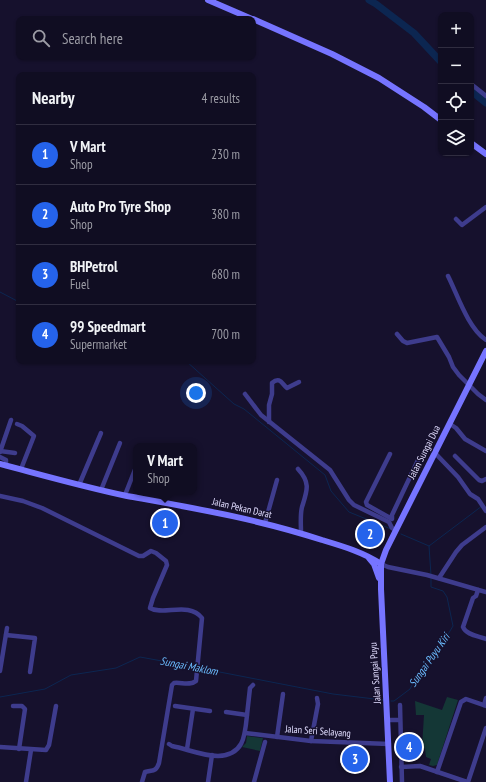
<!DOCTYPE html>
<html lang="en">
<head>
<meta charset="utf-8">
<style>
	body { margin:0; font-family:"PT Sans Narrow",sans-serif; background:#19162a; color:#f1f3f6 }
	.controls { position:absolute; right:12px; top:12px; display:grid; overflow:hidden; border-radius:8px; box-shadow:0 1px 3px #0004 }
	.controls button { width:36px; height:36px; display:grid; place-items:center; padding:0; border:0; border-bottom:1px solid #302d40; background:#100d22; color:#f1f3f6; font:20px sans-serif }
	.you { position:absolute; left:196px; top:393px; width:14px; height:14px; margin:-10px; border:3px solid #fff; border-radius:50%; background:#1a73e8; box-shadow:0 0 0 6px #1a73e833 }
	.badge { display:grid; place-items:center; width:26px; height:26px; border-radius:50%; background:#2563eb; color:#fff; font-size:13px; font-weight:700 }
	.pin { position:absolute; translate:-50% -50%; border:2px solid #fff; box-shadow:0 1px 4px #0006 }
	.popup { position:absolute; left:133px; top:443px; width:64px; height:52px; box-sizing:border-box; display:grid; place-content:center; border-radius:8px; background:#100d22; filter:drop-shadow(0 1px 3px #0005); font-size:13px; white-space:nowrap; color:#9c9ca5 }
	.popup b { font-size:15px; color:#f1f3f6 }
	.popup::after { content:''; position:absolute; left:50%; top:100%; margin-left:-8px; border:8px solid transparent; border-top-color:#100d22 }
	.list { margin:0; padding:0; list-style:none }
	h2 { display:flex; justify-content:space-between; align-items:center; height:52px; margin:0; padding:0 16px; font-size:17px }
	h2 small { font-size:13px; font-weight:400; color:#9c9ca5 }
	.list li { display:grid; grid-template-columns:26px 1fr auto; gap:12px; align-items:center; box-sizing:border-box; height:60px; padding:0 16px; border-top:1px solid #302d40 }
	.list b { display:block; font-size:15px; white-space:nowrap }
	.list p { margin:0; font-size:13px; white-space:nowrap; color:#9c9ca5 }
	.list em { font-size:13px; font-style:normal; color:#9c9ca5 }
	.icon { flex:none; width:22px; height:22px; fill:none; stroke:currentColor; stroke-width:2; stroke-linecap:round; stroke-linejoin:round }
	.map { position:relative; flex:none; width:486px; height:782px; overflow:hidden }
	.search { position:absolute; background:#100d22; box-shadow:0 1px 3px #0004; left:16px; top:16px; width:240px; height:44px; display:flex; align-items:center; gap:10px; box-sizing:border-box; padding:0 14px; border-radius:8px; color:#9c9ca5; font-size:15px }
	.panel { position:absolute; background:#100d22; box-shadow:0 1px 3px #0004; left:16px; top:72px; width:240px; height:292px; border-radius:8px }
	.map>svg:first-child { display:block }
	.green { fill:#143736 }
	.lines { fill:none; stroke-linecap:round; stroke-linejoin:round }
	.stream { stroke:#0c2651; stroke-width:1 }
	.river { stroke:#0c2651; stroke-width:7 }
	.street { stroke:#3e3c8d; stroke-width:4.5 }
	.secondary { stroke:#7674ff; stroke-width:6 }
	.labels { text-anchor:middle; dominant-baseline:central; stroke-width:3; stroke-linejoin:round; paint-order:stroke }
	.street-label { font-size:10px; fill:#e1ddff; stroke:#16112d }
	.water-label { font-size:11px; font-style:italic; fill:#6bbcff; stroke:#16112d }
</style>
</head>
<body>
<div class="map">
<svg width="486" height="782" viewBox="0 0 486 782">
	<rect width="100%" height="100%" fill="#16112d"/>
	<!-- green -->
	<g class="green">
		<path d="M 447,697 L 458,700 L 437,765 L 433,766 L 429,765 L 431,759 L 426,757 L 425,749 L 422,747 L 424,715 L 416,715 L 415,701 L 442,710 Z"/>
		<path d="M 247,736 L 263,738 L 260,751 L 242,747 L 246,743 Z"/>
	</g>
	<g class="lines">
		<!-- stream -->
		<g class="stream">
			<path d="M 0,292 L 19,302"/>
			<path d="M 186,361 L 234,404 L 244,409 L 325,475 L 331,491 L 349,512 L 391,529"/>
			<path d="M 401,534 L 429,546"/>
			<path d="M 431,575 L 429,546 L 482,506"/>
			<path d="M 199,668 L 333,694 L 383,700"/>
			<path d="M 0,697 L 45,689 L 71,675 L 116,668 L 140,657 L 195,667"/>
			<path d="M 391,701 L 394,701 L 410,689 L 418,674 L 447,636 L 453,626 L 447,597 L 443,591 L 431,587 L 431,578"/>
		</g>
		<!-- river -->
		<g class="river">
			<path d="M 369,0 L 376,4 L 414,33 L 441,62"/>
			<path d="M 471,91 L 486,103"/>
		</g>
		<!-- street -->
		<g class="street">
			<path d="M 471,84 L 486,96"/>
			<path d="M 456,219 L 462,225 L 486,207"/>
			<path d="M 448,276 C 458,296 468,328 486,340"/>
			<path d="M 397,334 L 403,341 L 407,343 L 437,337 L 449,357 L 453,367 L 459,375 L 478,394 L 486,400"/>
			<path d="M 245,394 L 261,415 L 330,470 L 349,500 L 354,505 L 389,522 L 392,528 L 396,530"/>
			<path d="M 269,422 L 269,405 L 272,394 L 272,383 C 280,376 282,384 287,388 L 299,382"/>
			<path d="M 17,424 L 22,426 L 34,436 L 21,469"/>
			<path d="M 450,424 L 456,428 L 465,439 L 486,451"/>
			<path d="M 0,451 L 15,453"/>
			<path d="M 0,452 L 11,420"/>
			<path d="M 435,453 L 458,477 L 470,494 L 478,499 L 486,511"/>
			<path d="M 390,454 L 366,502 L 367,505 L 392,519 L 392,515 L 419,458"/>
			<path d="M 455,456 L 479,480 L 482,481 L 486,479"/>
			<path d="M 0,457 L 6,460 L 6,466"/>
			<path d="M 298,469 C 311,483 307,491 302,507 C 300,515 301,524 301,533"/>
			<path d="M 79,485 L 101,433"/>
			<path d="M 101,490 L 120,443"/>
			<path d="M 125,495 L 136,467"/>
			<path d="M 0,496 L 23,501 L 42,508 L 139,556 L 143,556 L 151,551 L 156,553 L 166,561 L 167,565 L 153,598 L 150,608 C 163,616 189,601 202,618 L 196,681 C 190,686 181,682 174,683 L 172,685 L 159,763 C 156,772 153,770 145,772 L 142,782"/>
			<path d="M 265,523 L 277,480"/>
			<path d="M 381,564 L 388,567 L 427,575 L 486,592"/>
			<path d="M 439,578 L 456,552 L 462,545 L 486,527"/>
			<path d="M 478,590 L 476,596 L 473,598 L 463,627 C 466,635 479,636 486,639"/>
			<path d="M 6,635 L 35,638 L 30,672"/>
			<path d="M 0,671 L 7,628"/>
			<path d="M 400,705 L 402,782"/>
			<path d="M 484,705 L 486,698"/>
			<path d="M 13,706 L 22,706 L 25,709 L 19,749"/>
			<path d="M 175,706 L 210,711"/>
			<path d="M 226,712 L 247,715"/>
			<path d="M 388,720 L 399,720"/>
			<path d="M 245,733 L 311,741 L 389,744"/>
			<path d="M 277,737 L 283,694"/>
			<path d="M 311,741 L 318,704 L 317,698"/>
			<path d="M 169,744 L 172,746 C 187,749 203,756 218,756 C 244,755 245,736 247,715 C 248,706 249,697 250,688 L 253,685"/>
			<path d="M 0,747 L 46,750 L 49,745 L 56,706"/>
			<path d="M 187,749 L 193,709"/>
			<path d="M 401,767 L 420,766 L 467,782"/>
			<path d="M 437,772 L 461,702 L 466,699 L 486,706"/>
			<path d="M 26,782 L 31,750"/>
			<path d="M 208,782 L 212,755"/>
			<path d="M 254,782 L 265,742"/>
			<path d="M 468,782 L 486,728"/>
		</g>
		<!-- secondary -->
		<g class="secondary">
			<path d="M 208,0 L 252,19"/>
			<path d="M 253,19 L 332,54 L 379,78 L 424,107 L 441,120"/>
			<path d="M 471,143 L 486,154"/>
			<path d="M 0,464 C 42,475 84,487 127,496 C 193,508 258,519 322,540 C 342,546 363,552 381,564"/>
			<path d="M 369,558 L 374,564 L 379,578"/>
			<path d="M 390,782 L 381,589 L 381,564 L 386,550 L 486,351"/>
		</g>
	</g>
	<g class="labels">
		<!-- street labels -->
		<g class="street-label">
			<text transform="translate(424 452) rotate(-63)">Jalan Sungai Dua</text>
			<text transform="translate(242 508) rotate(13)">Jalan Pekan Darat</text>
			<text transform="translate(375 673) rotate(-94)">Jalan Sungai Puyu</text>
			<text transform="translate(318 731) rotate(4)">Jalan Seri Selayang</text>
		</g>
		<!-- water labels -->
		<g class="water-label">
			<text transform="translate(429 660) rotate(-55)">Sungai Puyu Kiri</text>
			<text transform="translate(189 666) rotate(11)">Sungai Maklom</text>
		</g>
	</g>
</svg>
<div class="controls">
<button>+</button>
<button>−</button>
<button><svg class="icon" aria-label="locate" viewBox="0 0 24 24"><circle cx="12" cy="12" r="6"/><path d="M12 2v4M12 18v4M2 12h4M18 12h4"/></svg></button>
<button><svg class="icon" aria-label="layers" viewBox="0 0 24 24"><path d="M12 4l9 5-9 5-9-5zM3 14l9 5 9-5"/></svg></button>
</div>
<div class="you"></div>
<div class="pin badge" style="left:165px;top:523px">1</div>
<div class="popup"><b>V Mart</b>Shop</div>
<div class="pin badge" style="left:370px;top:534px">2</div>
<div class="pin badge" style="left:355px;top:759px">3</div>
<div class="pin badge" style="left:409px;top:747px">4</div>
<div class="search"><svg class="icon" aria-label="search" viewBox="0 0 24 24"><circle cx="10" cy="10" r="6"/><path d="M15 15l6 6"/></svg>Search here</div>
<section class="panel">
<h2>Nearby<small>4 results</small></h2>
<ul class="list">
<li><span class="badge">1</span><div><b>V Mart</b><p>Shop</p></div><em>230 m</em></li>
<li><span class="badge">2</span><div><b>Auto Pro Tyre Shop</b><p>Shop</p></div><em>380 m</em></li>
<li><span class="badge">3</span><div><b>BHPetrol</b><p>Fuel</p></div><em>680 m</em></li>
<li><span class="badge">4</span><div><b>99 Speedmart</b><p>Supermarket</p></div><em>700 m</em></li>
</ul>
</section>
</div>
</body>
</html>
